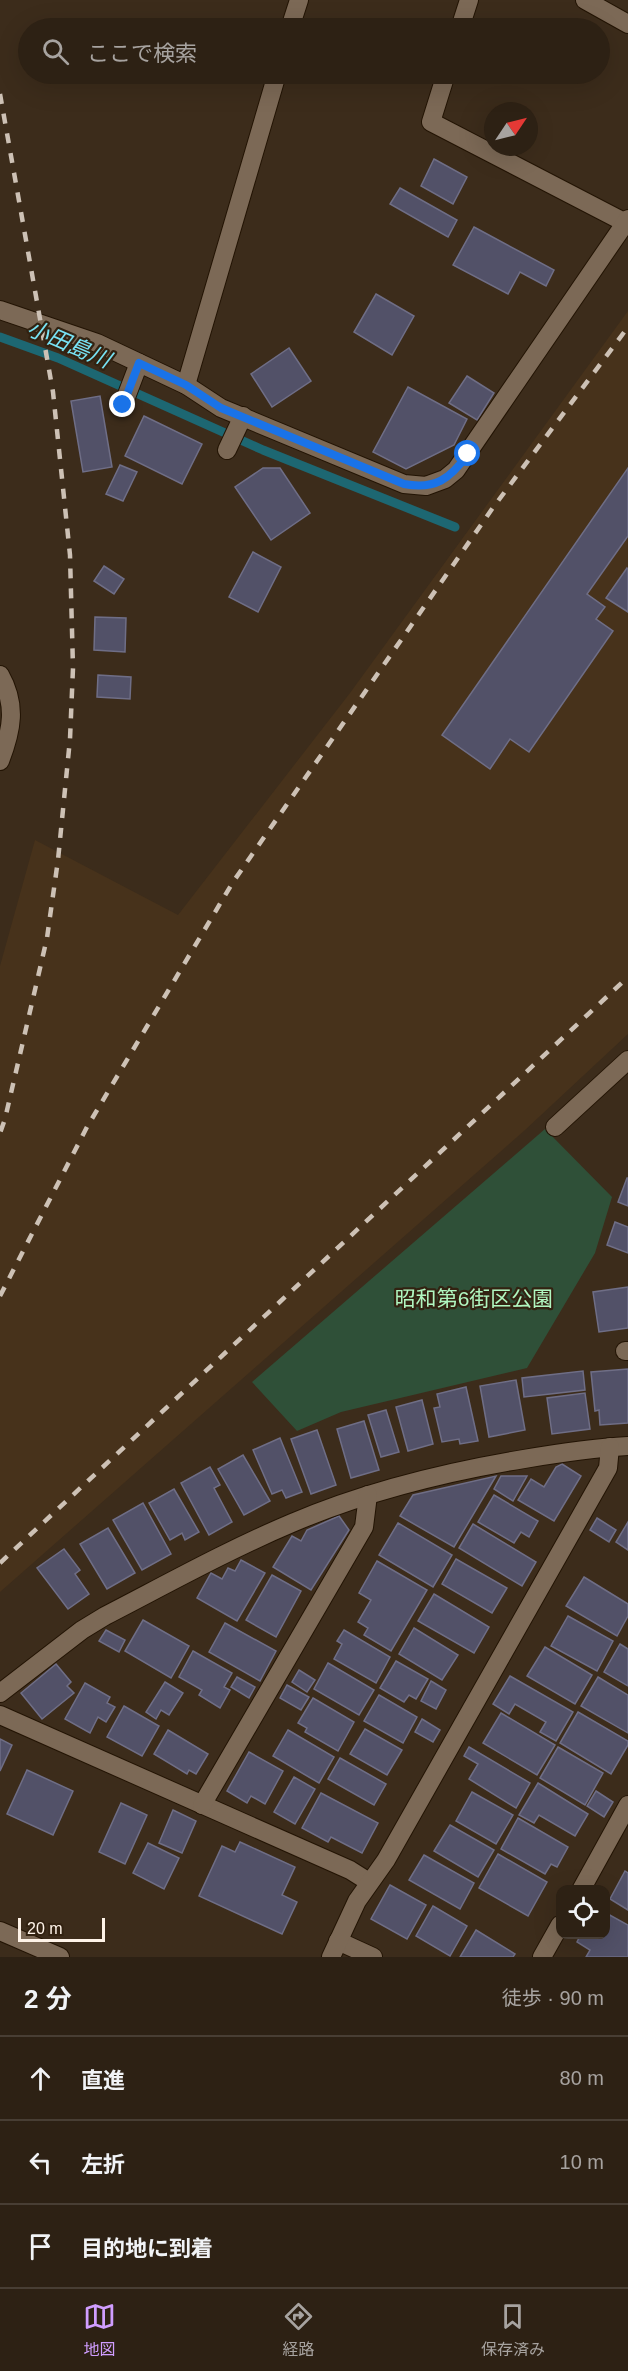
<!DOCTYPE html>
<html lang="ja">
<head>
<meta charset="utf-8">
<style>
	body { margin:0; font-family:Arial,"Noto Sans JP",sans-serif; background:#392e22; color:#f1f3f6 }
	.controls { position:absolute; right:18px; bottom:18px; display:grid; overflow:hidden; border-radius:12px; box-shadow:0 6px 24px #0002 }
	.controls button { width:54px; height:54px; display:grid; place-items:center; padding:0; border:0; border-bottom:2px solid #483e34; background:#2d2114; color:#f1f3f6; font:30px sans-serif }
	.compass { position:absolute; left:484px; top:102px; width:54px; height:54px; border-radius:50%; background:#2d2114; box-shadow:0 6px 24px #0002; rotate:55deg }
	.scale { position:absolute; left:18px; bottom:15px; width:87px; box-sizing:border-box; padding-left:6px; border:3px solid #fef3e8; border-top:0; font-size:16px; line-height:21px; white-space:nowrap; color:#fef3e8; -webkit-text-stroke:4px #322211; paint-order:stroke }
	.stop { position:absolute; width:18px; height:18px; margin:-14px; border:4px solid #1a73e8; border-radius:50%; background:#fff }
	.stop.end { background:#1a73e8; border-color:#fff; box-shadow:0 2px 6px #0008 }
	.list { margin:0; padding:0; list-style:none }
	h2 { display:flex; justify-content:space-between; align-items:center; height:78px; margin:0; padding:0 24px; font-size:26px }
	h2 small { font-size:20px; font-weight:400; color:#a7a3a0 }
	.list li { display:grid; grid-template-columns:39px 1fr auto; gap:18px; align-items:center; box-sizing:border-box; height:84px; padding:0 24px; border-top:2px solid #483e34 }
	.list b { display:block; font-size:22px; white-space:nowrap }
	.list em { font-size:20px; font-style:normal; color:#a7a3a0 }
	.icon { flex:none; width:33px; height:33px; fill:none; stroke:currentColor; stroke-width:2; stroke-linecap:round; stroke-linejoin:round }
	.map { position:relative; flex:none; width:628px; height:1957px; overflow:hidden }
	.search { position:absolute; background:#2d2114; box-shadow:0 6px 24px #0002; left:18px; right:18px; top:18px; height:66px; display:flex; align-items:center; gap:15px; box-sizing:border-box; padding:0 21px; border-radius:33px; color:#a7a3a0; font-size:22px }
	.sheet { height:330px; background:#2d2114 }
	nav { display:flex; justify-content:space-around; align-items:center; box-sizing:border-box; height:84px; border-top:2px solid #483e34; background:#2d2114; font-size:16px; color:#a7a3a0 }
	nav a { display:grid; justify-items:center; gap:3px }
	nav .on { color:#d09dff }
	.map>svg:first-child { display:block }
	.built { fill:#47321b }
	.green { fill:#2f5038 }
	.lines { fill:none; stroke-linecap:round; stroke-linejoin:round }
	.stream { stroke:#1d6772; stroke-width:9 }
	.building { fill:#525168; stroke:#6f6e86; stroke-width:1.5 }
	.minor-casing { stroke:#231404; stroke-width:20 }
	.minor { stroke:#7c6956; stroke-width:18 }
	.rail { stroke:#cdc1b5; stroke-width:4.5; stroke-dasharray:10 10; stroke-linecap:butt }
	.route { stroke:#1a73e8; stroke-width:8 }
	.labels { text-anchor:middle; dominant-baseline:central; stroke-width:4.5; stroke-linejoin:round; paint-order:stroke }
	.park-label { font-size:21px; fill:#b0f6c0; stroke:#322211 }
	.water-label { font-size:22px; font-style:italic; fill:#78e3f5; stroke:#322211 }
</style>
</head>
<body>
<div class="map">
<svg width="628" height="1957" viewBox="0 0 628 1957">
	<rect width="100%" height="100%" fill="#3c2c1b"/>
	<!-- built -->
	<path class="built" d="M 628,311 L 628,1034 L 525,1130 L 0,1592 L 0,966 L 35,840 L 178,915 L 350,693 Z"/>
	<!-- green -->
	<path class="green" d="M 545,1129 L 612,1197 L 595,1253 L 527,1368 L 341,1412 L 297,1431 L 252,1382 Z"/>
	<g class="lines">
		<!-- stream -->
		<path class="stream" d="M 0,337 L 58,358 L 263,450 L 455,527"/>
	</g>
	<!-- building -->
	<g class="building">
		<path d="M 434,159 L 467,177 L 453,204 L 421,186 Z"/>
		<path d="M 400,188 L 457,220 L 448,237 L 390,204 Z"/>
		<path d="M 474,227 L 554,270 L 546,286 L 520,272 L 508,294 L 453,265 Z"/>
		<path d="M 376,294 L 414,316 L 392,355 L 354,332 Z"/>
		<path d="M 289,348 L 311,381 L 272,407 L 251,374 Z"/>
		<path d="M 467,376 L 494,393 L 477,420 L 449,403 Z"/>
		<path d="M 408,387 L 467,419 L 454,445 L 406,469 L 373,452 Z"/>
		<path d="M 100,396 L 112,467 L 83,472 L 71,401 Z"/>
		<path d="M 144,416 L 202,444 L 182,484 L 125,456 Z"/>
		<path d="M 120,465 L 137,472 L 123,501 L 106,494 Z"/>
		<path d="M 263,468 L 280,468 L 310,513 L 271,540 L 235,487 Z"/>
		<path d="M 628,468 L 628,536 L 587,594 L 605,607 L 596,619 L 613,631 L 529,752 L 510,739 L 490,769 L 442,735 Z"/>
		<path d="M 253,552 L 281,567 L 258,612 L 229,597 Z"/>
		<path d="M 104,566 L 124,579 L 114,594 L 94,581 Z"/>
		<path d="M 627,568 L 628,569 L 628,612 L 606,598 Z"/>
		<path d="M 95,617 L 126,618 L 125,652 L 94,650 Z"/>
		<path d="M 98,675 L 131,677 L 130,699 L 97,697 Z"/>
		<path d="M 627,1178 L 628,1178 L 628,1206 L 618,1202 Z"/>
		<path d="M 615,1222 L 628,1227 L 628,1253 L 607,1245 Z"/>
		<path d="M 628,1287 L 628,1328 L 599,1332 L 593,1292 Z"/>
		<path d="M 628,1369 L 628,1423 L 600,1425 L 599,1410 L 595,1411 L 591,1372 Z"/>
		<path d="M 583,1371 L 585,1390 L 524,1397 L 522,1378 Z"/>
		<path d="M 516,1380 L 525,1430 L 489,1437 L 480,1386 Z"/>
		<path d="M 466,1387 L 478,1441 L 460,1444 L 459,1439 L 442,1442 L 434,1408 L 440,1407 L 437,1394 Z"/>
		<path d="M 585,1393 L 590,1429 L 552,1434 L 547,1398 Z"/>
		<path d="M 422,1400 L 433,1444 L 408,1451 L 396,1407 Z"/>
		<path d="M 386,1410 L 399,1452 L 381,1457 L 368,1415 Z"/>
		<path d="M 364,1421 L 379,1470 L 351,1478 L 337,1429 Z"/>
		<path d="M 317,1430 L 336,1485 L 311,1494 L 291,1439 Z"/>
		<path d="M 280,1438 L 302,1492 L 286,1498 L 282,1490 L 272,1494 L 253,1450 Z"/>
		<path d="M 243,1455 L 270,1501 L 244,1515 L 218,1469 Z"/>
		<path d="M 562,1464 L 581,1476 L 554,1521 L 518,1500 L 531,1479 L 544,1487 L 556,1467 Z"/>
		<path d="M 210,1467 L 220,1485 L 214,1488 L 232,1522 L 209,1535 L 181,1483 Z"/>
		<path d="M 496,1476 L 454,1547 L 400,1516 L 413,1495 Z"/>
		<path d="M 501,1476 L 527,1476 L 513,1501 L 494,1489 Z"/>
		<path d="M 174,1489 L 199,1532 L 185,1540 L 182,1533 L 170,1540 L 149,1503 Z"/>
		<path d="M 494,1495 L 538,1521 L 529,1537 L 521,1532 L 514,1543 L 478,1522 Z"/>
		<path d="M 143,1503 L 171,1554 L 142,1570 L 113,1520 Z"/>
		<path d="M 339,1516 L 349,1530 L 311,1590 L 273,1567 L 292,1536 L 301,1541 L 307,1530 Z"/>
		<path d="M 597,1518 L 616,1530 L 609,1542 L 590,1530 Z"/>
		<path d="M 628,1522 L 628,1550 L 616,1542 Z"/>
		<path d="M 398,1523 L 452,1555 L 433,1587 L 379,1555 Z"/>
		<path d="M 473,1524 L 536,1562 L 522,1586 L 459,1548 Z"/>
		<path d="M 108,1528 L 135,1573 L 107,1589 L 80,1544 Z"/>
		<path d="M 64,1549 L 80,1570 L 75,1574 L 89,1594 L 68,1609 L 37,1568 Z"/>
		<path d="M 456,1559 L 507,1588 L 492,1613 L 442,1584 Z"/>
		<path d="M 241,1560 L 265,1573 L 237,1621 L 197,1598 L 211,1573 L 222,1579 L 228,1568 L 235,1571 Z"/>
		<path d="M 377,1561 L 427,1590 L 391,1651 L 364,1635 L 368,1628 L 358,1622 L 371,1600 L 359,1593 Z"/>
		<path d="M 272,1575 L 301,1591 L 276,1637 L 246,1620 Z"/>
		<path d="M 584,1577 L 628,1604 L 628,1616 L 617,1636 L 566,1606 Z"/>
		<path d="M 434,1594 L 489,1627 L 474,1653 L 418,1621 Z"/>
		<path d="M 568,1616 L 613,1641 L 597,1671 L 551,1646 Z"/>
		<path d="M 143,1620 L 189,1646 L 171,1678 L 125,1651 Z"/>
		<path d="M 225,1623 L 276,1651 L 260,1681 L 209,1652 Z"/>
		<path d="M 414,1628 L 458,1655 L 442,1680 L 399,1654 Z"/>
		<path d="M 106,1630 L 125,1640 L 119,1652 L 99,1641 Z"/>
		<path d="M 344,1630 L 390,1657 L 376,1683 L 334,1659 L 342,1644 L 337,1641 Z"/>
		<path d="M 620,1644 L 628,1649 L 628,1686 L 604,1672 Z"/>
		<path d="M 545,1647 L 592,1675 L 575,1704 L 527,1676 Z"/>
		<path d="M 193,1651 L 232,1673 L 224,1687 L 230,1690 L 220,1708 L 199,1695 L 202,1690 L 179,1677 Z"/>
		<path d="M 396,1661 L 428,1679 L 416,1699 L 409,1695 L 404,1702 L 380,1688 Z"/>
		<path d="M 328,1663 L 374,1690 L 359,1715 L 314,1689 Z"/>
		<path d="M 56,1664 L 71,1682 L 67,1686 L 74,1693 L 42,1719 L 21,1693 Z"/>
		<path d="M 299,1670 L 315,1680 L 307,1692 L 292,1682 Z"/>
		<path d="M 510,1676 L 573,1712 L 556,1741 L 540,1732 L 546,1722 L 515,1704 L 509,1714 L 493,1704 Z"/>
		<path d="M 237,1677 L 255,1687 L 249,1698 L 231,1687 Z"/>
		<path d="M 598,1677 L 628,1695 L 628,1733 L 581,1706 Z"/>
		<path d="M 431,1681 L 446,1690 L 436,1709 L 421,1701 Z"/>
		<path d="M 165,1682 L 183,1693 L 169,1715 L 161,1710 L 156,1719 L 146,1712 Z"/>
		<path d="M 85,1683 L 110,1697 L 107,1703 L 115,1707 L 106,1722 L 98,1717 L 90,1733 L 65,1719 Z"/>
		<path d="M 287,1685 L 309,1697 L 301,1710 L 280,1698 Z"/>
		<path d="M 379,1695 L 417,1717 L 403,1743 L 364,1721 Z"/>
		<path d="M 313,1698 L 354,1722 L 338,1751 L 305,1732 L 307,1728 L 298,1723 Z"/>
		<path d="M 124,1706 L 159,1726 L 142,1756 L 107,1737 Z"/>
		<path d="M 578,1712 L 628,1741 L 628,1745 L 611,1774 L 560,1743 Z"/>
		<path d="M 501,1713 L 555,1745 L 537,1775 L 483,1743 Z"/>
		<path d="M 422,1719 L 440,1730 L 433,1742 L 415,1732 Z"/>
		<path d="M 365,1729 L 402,1750 L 387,1775 L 350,1754 Z"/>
		<path d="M 168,1730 L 208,1754 L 196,1774 L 189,1770 L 187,1774 L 154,1754 Z"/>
		<path d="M 288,1730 L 334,1757 L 319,1783 L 273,1756 Z"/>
		<path d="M 0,1739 L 12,1745 L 0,1771 Z"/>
		<path d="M 469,1747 L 530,1783 L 516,1808 L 469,1779 L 478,1764 L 464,1756 Z"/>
		<path d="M 558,1747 L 603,1773 L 585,1805 L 540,1778 Z"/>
		<path d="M 249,1752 L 283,1771 L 265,1804 L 251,1796 L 247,1803 L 227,1791 Z"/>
		<path d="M 340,1758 L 386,1784 L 374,1805 L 328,1779 Z"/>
		<path d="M 27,1770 L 73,1791 L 53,1835 L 7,1814 Z"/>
		<path d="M 294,1777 L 315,1789 L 295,1824 L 274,1812 Z"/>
		<path d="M 538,1783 L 588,1814 L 575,1836 L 539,1815 L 534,1823 L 519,1815 Z"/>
		<path d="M 596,1791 L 613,1802 L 604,1817 L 587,1806 Z"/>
		<path d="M 472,1792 L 513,1815 L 496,1844 L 456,1821 Z"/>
		<path d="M 321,1793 L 378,1823 L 362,1853 L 331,1837 L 328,1842 L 302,1828 Z"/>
		<path d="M 121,1803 L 147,1815 L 125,1864 L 99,1852 Z"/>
		<path d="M 173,1810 L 196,1821 L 182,1853 L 159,1843 Z"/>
		<path d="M 518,1818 L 568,1847 L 557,1867 L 551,1864 L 545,1874 L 501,1849 Z"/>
		<path d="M 450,1825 L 494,1850 L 478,1877 L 434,1851 Z"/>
		<path d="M 240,1842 L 295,1867 L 282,1895 L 297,1902 L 282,1934 L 199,1896 L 222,1846 L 235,1852 Z"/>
		<path d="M 148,1843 L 179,1858 L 164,1889 L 133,1873 Z"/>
		<path d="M 498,1854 L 547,1882 L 528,1916 L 479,1888 Z"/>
		<path d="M 424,1855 L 474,1883 L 460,1909 L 409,1880 Z"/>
		<path d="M 625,1871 L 628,1873 L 628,1910 L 610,1899 Z"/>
		<path d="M 390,1885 L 426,1905 L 407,1939 L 371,1919 Z"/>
		<path d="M 433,1906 L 467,1926 L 450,1956 L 416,1936 Z"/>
		<path d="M 606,1913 L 628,1925 L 628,1957 L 586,1957 L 590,1950 L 577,1942 L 581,1934 L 606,1934 Z"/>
		<path d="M 476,1930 L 515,1954 L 513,1957 L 460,1957 Z"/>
	</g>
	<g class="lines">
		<defs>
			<g id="minor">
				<path d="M 585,0 L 628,24"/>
				<path d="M 290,28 L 299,0"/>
				<path d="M 460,28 L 469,0"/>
				<path d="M 446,74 L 431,122 L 626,223"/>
				<path d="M 0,310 L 97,343 L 186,385 L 221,408 L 404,484 L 426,486 L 445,479 L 456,470 L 628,219"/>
				<path d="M 186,385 L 277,74"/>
				<path d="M 123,405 L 139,363"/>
				<path d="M 227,450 L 243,416"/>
				<path d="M 0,675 C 17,705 12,730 0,761"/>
				<path d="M 555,1127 L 628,1060"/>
				<path d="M 625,1351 L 628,1351"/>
				<path d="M 0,1693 L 82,1630 L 105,1616 C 167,1584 228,1550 292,1523 C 367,1491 445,1472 524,1459 C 559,1453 593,1448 628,1446"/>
				<path d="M 0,1715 L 350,1870 L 369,1882"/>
				<path d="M 202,1805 L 364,1527 L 368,1495"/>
				<path d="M 581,1890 L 628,1805"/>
				<path d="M 0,1931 L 60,1957"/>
				<path d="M 338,1941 L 373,1957"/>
				<path d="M 331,1957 L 357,1901 L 386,1860 L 608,1468 L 610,1447"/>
				<path d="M 542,1957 L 560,1925"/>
			</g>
		</defs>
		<!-- minor casing -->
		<use href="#minor" class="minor-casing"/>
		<!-- minor -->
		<use href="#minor" class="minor"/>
		<!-- rail -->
		<g class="rail">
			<path d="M 0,94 L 53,392 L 70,555 L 73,668 L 70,739 L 58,860 L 47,938 L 5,1119 L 0,1133"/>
			<path d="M 0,1296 L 87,1127 L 233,882 L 492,509 L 628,327"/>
			<path d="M 0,1563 L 628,977"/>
		</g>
	</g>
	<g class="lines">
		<!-- route -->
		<path class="route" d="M 123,405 L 139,363 L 186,385 L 221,408 L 404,484 C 435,490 450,479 468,454"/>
	</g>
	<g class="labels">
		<!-- park labels -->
		<g class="park-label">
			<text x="474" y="1298">昭和第6街区公園</text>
		</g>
		<!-- water labels -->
		<g class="water-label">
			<text transform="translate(69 344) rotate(23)">小田島川</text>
		</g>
	</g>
</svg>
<div class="controls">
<button><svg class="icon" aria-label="locate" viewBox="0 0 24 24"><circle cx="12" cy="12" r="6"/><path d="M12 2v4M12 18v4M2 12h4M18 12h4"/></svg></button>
</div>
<svg class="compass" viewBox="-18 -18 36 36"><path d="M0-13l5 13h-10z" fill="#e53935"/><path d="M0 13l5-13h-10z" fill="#a7a3a0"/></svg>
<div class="scale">20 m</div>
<div class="stop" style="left:468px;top:454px"></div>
<div class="stop end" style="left:123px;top:405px"></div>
<div class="search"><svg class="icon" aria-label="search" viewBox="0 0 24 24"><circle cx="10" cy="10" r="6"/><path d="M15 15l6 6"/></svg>ここで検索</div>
</div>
<section class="sheet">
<h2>2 分<small>徒歩 · 90 m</small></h2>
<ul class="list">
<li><svg class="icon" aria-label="ahead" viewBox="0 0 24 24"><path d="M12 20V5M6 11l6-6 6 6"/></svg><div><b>直進</b></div><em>80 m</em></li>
<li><svg class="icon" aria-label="left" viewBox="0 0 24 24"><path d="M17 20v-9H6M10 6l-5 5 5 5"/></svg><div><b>左折</b></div><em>10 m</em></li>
<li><svg class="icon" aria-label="arrive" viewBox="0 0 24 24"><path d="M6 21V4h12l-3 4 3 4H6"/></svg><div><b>目的地に到着</b></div></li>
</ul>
</section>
<nav>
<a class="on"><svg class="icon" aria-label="map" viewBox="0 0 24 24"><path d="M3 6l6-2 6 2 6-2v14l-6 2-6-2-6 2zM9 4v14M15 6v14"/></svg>地図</a>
<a><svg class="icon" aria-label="directions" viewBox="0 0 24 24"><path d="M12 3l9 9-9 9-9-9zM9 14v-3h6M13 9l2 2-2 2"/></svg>経路</a>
<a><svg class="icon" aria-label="saved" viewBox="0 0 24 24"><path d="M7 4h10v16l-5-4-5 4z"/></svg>保存済み</a>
</nav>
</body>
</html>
